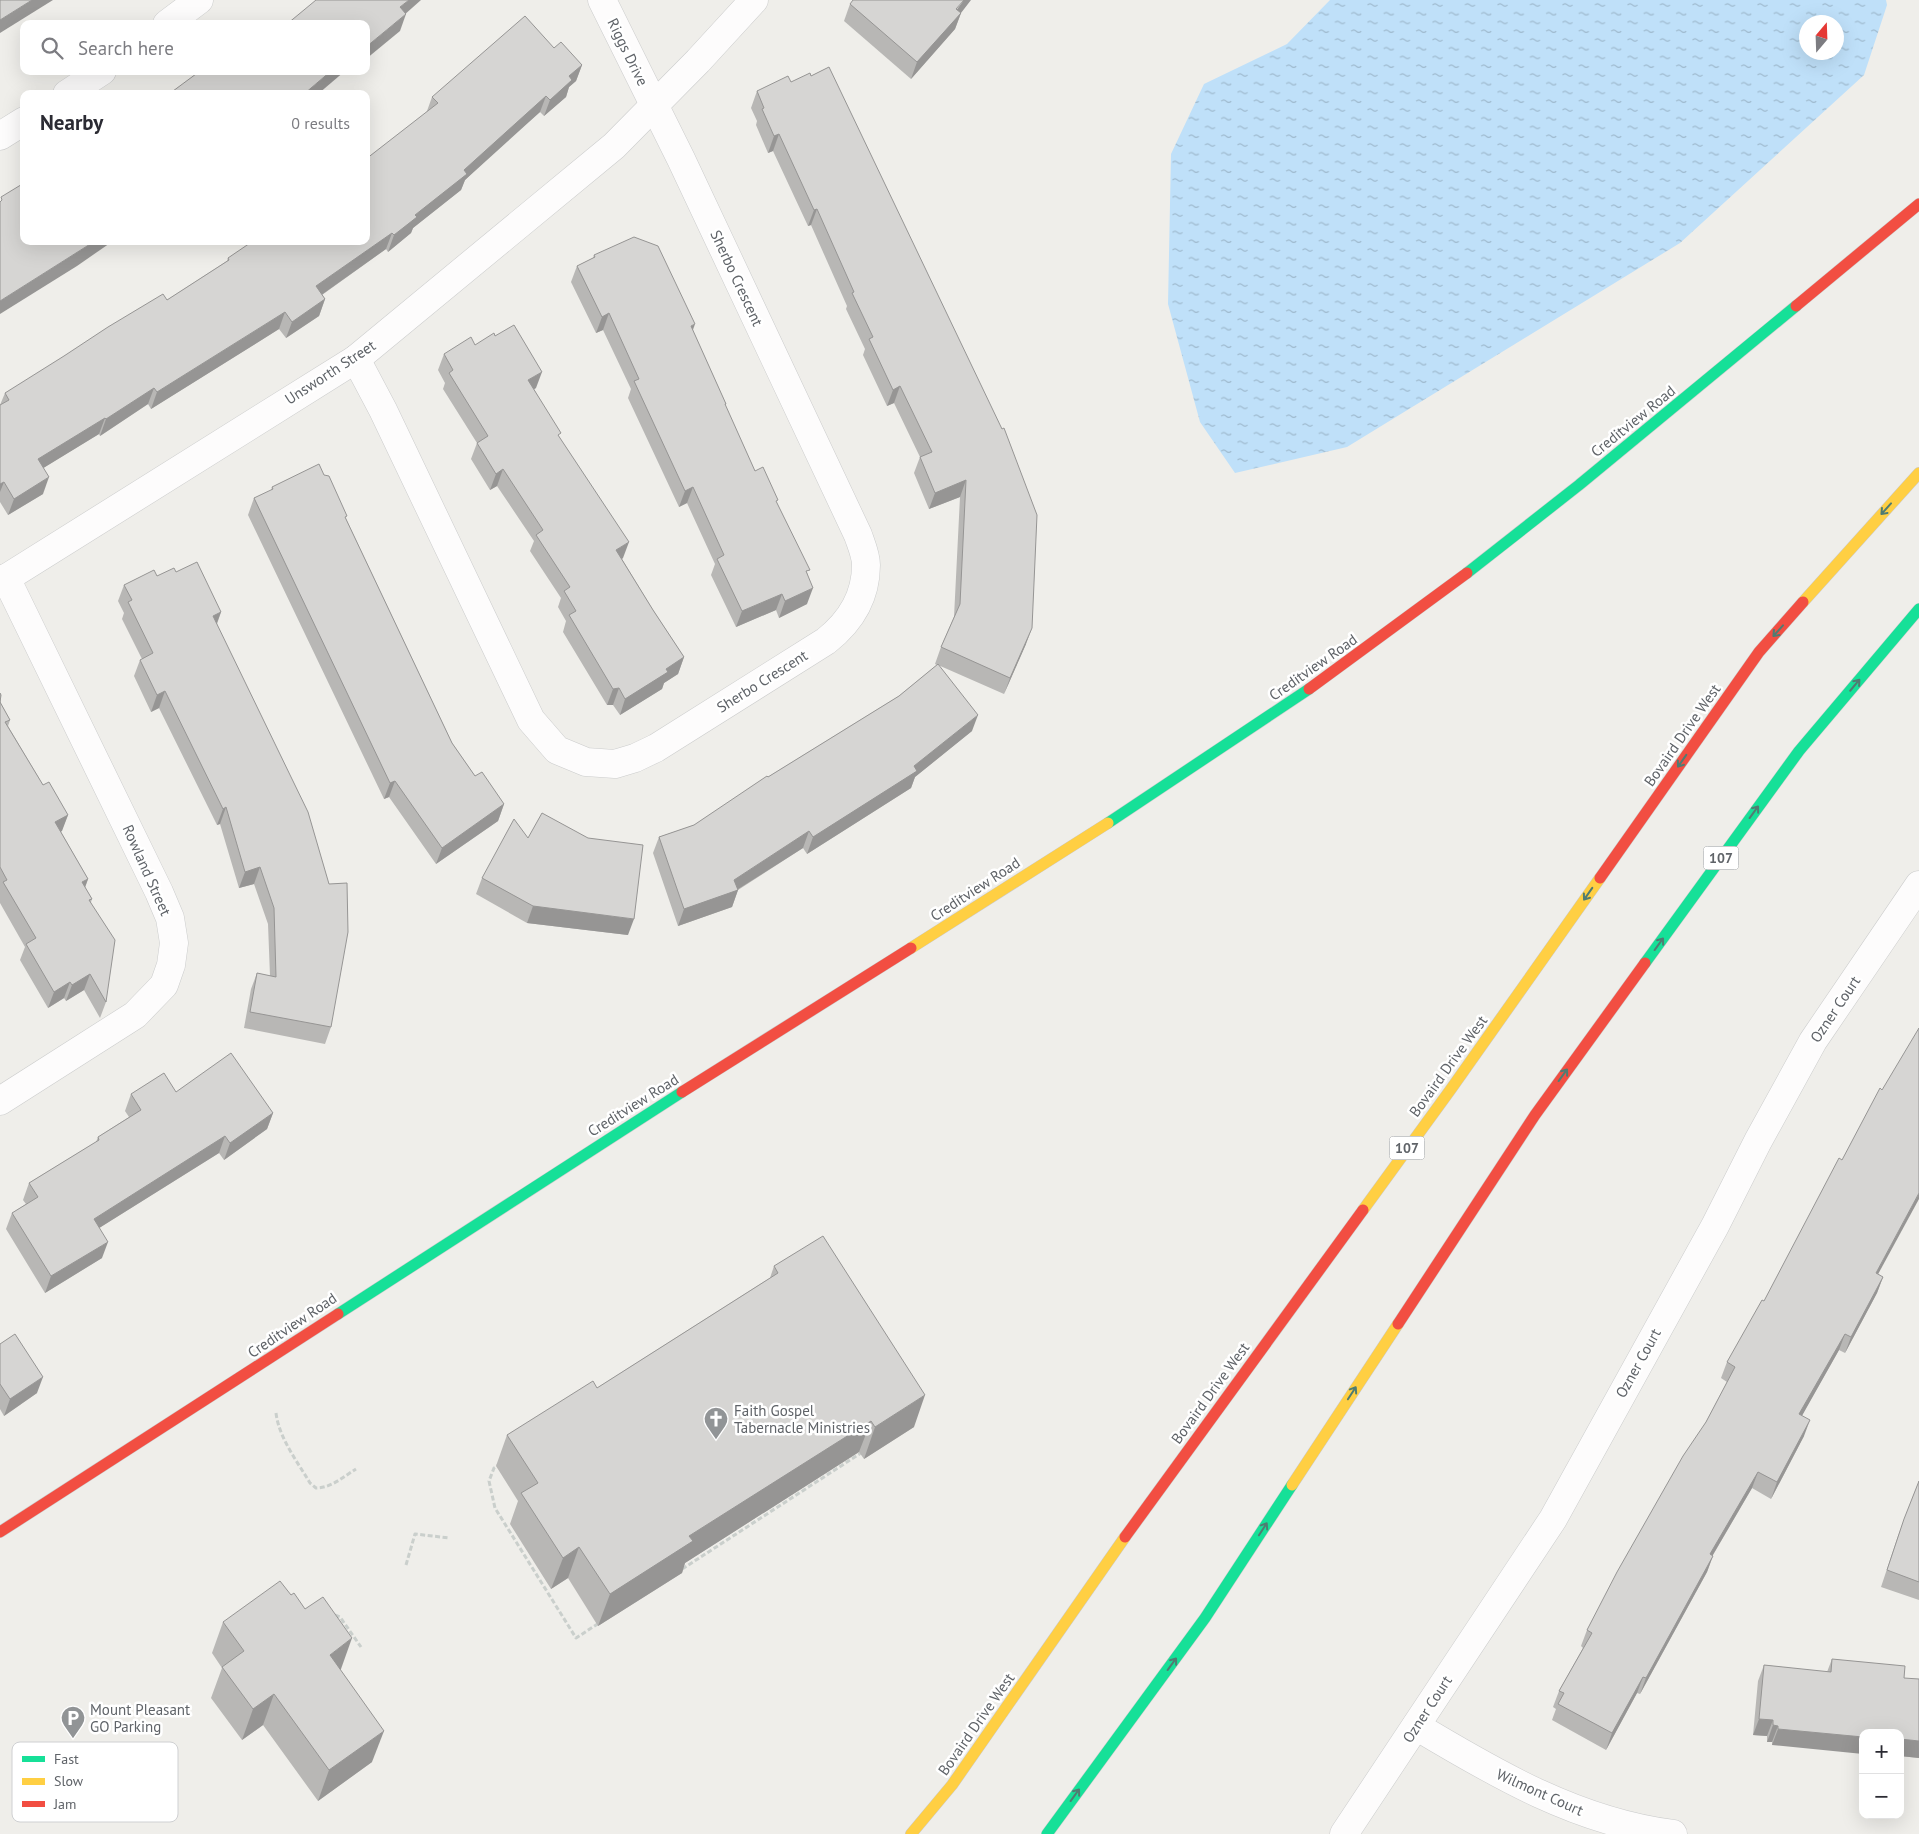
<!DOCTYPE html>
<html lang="en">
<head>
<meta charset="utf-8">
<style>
	body { margin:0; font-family:"PT Sans",sans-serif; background:#f7f7f7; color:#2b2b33 }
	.controls { position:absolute; right:15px; bottom:15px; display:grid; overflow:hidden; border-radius:10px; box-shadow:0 5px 20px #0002 }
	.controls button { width:45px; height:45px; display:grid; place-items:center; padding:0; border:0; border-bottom:1px solid #e1e1e2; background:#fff; color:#2b2b33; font:25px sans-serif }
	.compass { position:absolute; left:1799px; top:15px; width:45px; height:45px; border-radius:50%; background:#fff; box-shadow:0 5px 20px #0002; rotate:19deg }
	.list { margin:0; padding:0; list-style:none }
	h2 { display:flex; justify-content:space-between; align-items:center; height:65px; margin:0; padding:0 20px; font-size:21px }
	h2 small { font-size:16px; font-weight:400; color:#7c7c81 }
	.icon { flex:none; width:28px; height:28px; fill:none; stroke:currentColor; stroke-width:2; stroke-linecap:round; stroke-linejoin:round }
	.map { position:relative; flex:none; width:1919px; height:1834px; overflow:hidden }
	.search { position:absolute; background:#fff; box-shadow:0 5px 20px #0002; left:20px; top:20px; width:350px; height:55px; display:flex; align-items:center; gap:12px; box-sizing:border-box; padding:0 18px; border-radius:10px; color:#7c7c81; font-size:19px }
	.panel { position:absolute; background:#fff; box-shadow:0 5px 20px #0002; left:20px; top:90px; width:350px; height:155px; border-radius:10px }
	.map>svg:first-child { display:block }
	.water { fill:url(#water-ripples); fill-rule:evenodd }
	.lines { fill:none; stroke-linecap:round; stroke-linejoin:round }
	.street-casing { stroke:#cbcccc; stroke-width:29 }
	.fast-casing { stroke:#cacacb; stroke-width:12 }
	.slow-casing { stroke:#cacacb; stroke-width:12 }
	.jam-casing { stroke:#cacacb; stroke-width:12 }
	.path { stroke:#cacfcc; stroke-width:3; stroke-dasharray:5 2.5; stroke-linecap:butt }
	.street { stroke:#fdfcfc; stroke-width:28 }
	.fast { stroke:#16e098; stroke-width:11 }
	.slow { stroke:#ffcf43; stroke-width:11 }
	.jam { stroke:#f24e42; stroke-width:11 }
	.wall { fill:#b8b7b5 }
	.shaded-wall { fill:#969594 }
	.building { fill:#d6d5d3; stroke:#969594 }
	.oneway { stroke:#507c72 }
	.labels { text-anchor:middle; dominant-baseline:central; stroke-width:5; stroke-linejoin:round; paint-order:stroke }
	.shield { fill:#fff; stroke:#8f9295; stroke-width:1 }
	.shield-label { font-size:14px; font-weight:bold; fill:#5f6368 }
	.street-label { font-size:15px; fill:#5f6368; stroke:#fff }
	.poi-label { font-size:15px; fill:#5f6368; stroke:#fff; text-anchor:start }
	.key { fill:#fff; stroke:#cfd0d2; stroke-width:1 }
	.key-label { font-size:14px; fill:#5f6368 }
</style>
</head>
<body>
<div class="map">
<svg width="1919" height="1834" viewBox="0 0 1919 1834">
	<defs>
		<pattern id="water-ripples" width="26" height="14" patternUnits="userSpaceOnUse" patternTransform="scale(1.25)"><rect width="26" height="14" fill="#bfe0f9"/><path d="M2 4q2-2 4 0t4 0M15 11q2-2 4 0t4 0" fill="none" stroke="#9eb9cd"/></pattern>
	</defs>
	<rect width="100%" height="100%" fill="#efeeea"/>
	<!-- water -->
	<path class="water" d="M 1330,0 L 1886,0 L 1887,5 L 1864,75 L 1680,243 L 1347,447 L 1235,473 L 1200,422 L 1168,304 L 1171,154 L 1204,84 L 1287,44 ZM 1806,22 L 1836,22 L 1836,52 L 1806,52 Z"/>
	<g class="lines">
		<defs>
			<g id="street">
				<path d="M 167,24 L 199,0"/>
				<path d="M 67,94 L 102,71"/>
				<path d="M 0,136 L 24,121"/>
				<path d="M 356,359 L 383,410 L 531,720 L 557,750 L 586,762 L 615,764 L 635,758 L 656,748 L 826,641 C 850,622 866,597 866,565 C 866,555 861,544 858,535 L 681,159 L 602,0"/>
				<path d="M 0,582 L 356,359 L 614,146 L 698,61 L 754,0"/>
				<path d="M 0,1101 L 135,1015 L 164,985 L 171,965 L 174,943 L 170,918 L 159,892 L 6,578"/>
				<path d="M 1416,1726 C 1496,1774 1578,1822 1673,1834"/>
				<path d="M 1344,1834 L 1553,1519 L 1715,1226 L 1758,1141 L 1813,1041 L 1919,885"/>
			</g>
			<g id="fast">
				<path d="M 1467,573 L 1579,485 L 1796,306"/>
				<path d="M 1108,823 L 1309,689"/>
				<path d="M 1645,963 L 1799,751 L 1919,609"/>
				<path d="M 338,1314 L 682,1092"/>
				<path d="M 1047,1834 L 1205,1618 L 1292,1485"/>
			</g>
			<g id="slow">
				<path d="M 1803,602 L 1919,473"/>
				<path d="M 911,948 L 1108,823"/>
				<path d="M 1363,1210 L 1451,1089 L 1600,878"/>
				<path d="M 1292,1485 L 1398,1324"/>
				<path d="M 911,1834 L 952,1785 L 1125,1537"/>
			</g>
			<g id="jam">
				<path d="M 1796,306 L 1919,204"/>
				<path d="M 1309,689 L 1467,573"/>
				<path d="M 1600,878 L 1759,652 L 1803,602"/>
				<path d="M 682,1092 L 911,948"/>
				<path d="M 1398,1324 L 1535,1115 L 1645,963"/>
				<path d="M 0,1532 L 338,1314"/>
				<path d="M 1125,1537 L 1363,1210"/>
			</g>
		</defs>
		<!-- street casing -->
		<use href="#street" class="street-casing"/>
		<!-- fast casing -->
		<use href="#fast" class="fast-casing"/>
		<!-- slow casing -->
		<use href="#slow" class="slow-casing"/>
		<!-- jam casing -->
		<use href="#jam" class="jam-casing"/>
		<!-- path -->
		<g class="path">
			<path d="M 802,1270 L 814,1274 L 906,1421 L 904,1425 L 576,1638 L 495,1508 L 489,1481 L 494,1468 L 622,1383 Z"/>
			<path d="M 276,1413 C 279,1438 297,1461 310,1483 L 316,1488 C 331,1488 343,1477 356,1469"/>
			<path d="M 406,1565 L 415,1534 L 449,1538"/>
			<path d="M 335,1615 L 340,1617 L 361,1647"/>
		</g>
		<!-- street -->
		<use href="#street" class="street"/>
		<!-- fast -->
		<use href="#fast" class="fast"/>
		<!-- slow -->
		<use href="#slow" class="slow"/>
		<!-- jam -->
		<use href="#jam" class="jam"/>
	</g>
	<!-- wall -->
	<g class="wall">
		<path d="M 850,4 L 961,13 L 955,29 L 911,79 L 844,21 Z"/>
		<path d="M 554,48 L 582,65 L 576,81 L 569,87 L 566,97 L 544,116 L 540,112 L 494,152 L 465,180 L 461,190 L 413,228 L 411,233 L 388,252 L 386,249 L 322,295 L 325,299 L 319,316 L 286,338 L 279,329 L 151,409 L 148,404 L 100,436 L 99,434 L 43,468 L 43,494 L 8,515 L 0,502 L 0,405 L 5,393 L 167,300 L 227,261 L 228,258 L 366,241 L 427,111 L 432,97 Z"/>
		<path d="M 829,67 L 1026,644 L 1004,694 L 938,665 L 972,731 L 915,777 L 911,788 L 807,854 L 803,848 L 738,890 L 732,907 L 678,926 L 653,853 L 659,837 L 694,825 L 768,777 L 899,696 L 937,665 L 935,664 L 941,647 L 954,617 L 960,497 L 929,509 L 914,473 L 920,457 L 894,403 L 887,406 L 863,355 L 865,349 L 846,309 L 847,306 L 811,225 L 808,226 L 773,151 L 768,153 L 756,125 L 757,121 L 751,108 L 757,91 L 791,82 L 811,76 Z"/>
		<path d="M 594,255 L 693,331 L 726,404 L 725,406 L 755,471 L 777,503 L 808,575 L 807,604 L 779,618 L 776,610 L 736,627 L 711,575 L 715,564 L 687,503 L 679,507 L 628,398 L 631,389 L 603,330 L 596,333 L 571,282 L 577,266 L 593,258 Z"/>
		<path d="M 475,345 L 536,388 L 534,389 L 623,558 L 622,559 L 653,610 L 684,657 L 678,674 L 664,683 L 662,689 L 620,715 L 613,705 L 607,705 L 563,632 L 566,621 L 558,607 L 561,598 L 530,551 L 534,541 L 497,486 L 490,490 L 471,459 L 477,443 L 443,389 L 445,383 L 438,370 L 444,354 Z"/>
		<path d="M 324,475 L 346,519 L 452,743 L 475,776 L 504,804 L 498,821 L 436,864 L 389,797 L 384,799 L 248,515 L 254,498 L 271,491 L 272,487 Z"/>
		<path d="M 176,572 L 221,612 L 217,624 L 331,1027 L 325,1044 L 244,1028 L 251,989 L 257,973 L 270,976 L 268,924 L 254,884 L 239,888 L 220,824 L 217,825 L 159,708 L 151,712 L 134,676 L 140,660 L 142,659 L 122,619 L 124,613 L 118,601 L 124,585 L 157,576 Z"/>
		<path d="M 0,693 L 0,702 L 10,720 L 8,726 L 43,785 L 68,815 L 61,832 L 88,879 L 85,887 L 92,899 L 91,902 L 106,1002 L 100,1018 L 84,990 L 66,1001 L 64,998 L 48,1008 L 20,960 L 25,947 L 0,903 Z"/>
		<path d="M 528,838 L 628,935 L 527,923 L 476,894 L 482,878 Z"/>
		<path d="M 176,1092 L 273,1113 L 267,1129 L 224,1160 L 219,1153 L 99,1228 L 102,1258 L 45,1293 L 6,1229 L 12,1213 L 26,1204 L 23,1200 L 29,1183 L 96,1142 L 98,1137 L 129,1117 L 125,1111 L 131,1094 Z"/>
		<path d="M 774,1266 L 914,1427 L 864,1459 L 859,1452 L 685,1563 L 682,1573 L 598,1626 L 568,1578 L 551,1589 L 510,1524 L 518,1501 L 496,1466 L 507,1435 L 597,1388 L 770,1278 Z"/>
		<path d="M 1878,1274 L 1883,1277 L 1877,1293 L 1845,1353 L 1839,1350 L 1802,1415 L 1804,1436 L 1771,1499 L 1752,1488 L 1713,1555 L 1707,1572 L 1640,1694 L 1637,1693 L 1606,1750 L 1552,1720 L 1556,1709 L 1553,1707 L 1559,1691 L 1583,1648 L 1581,1646 L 1587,1630 L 1706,1422 L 1727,1382 L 1721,1378 L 1727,1362 L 1764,1301 Z"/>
		<path d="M 0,1344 L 37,1393 L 4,1416 L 0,1409 Z"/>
		<path d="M 1919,1481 L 1919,1600 L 1881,1587 L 1898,1536 Z"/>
		<path d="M 291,1595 L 341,1669 L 340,1670 L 372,1762 L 318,1801 L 263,1725 L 242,1740 L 211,1698 L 222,1668 L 212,1653 L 223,1622 Z"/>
		<path d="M 1832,1659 L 1904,1678 L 1919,1758 L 1900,1756 L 1900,1733 L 1772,1745 L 1772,1742 L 1767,1742 L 1767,1736 L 1753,1735 L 1758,1681 L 1764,1665 L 1827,1672 Z"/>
	</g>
	<!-- shaded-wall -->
	<g class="shaded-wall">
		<path d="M 32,0 L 53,0 L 0,33 L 0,20 Z"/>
		<path d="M 409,0 L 421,0 L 394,24 L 400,7 Z"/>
		<path d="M 964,0 L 971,0 L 961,13 L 955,29 L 911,79 L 917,62 Z"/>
		<path d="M 406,14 L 400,31 L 366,59 L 366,47 Z"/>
		<path d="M 582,65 L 576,81 L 569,87 L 566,97 L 544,116 L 550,100 L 569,76 Z"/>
		<path d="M 331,71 L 345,71 L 318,94 L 304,94 Z"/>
		<path d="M 546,96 L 540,112 L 465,180 L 461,190 L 413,228 L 411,233 L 388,252 L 394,235 L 500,136 Z"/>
		<path d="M 779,134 L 773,151 L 768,153 L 774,136 Z"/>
		<path d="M 817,209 L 811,225 L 808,226 L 814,210 Z"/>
		<path d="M 392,233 L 386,249 L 310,303 L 316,286 Z"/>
		<path d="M 95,241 L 113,241 L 77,266 L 0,314 L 0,301 Z"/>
		<path d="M 325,299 L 319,316 L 286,338 L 292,322 Z"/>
		<path d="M 285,312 L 279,329 L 151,409 L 157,392 Z"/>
		<path d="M 609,313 L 603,330 L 596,333 L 602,317 Z"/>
		<path d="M 695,324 L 689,341 L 691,326 Z"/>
		<path d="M 542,372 L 536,388 L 522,396 L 528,380 Z"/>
		<path d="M 900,386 L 894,403 L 887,406 L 893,390 Z"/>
		<path d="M 154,388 L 148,404 L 100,436 L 106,419 Z"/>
		<path d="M 105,418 L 99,434 L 32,475 L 38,459 Z"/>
		<path d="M 503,469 L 497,486 L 490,490 L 496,474 Z"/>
		<path d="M 49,477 L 43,494 L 8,515 L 14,499 Z"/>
		<path d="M 966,480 L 960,497 L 929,509 L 935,493 Z"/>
		<path d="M 4,482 L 0,492 L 0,484 Z"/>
		<path d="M 693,487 L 687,503 L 679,507 L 685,491 Z"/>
		<path d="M 629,542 L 623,558 L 610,566 L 616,550 Z"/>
		<path d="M 813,588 L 807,604 L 779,618 L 785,601 Z"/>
		<path d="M 782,594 L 776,610 L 736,627 L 742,611 Z"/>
		<path d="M 221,612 L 215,628 L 213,616 Z"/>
		<path d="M 1032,628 L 1026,644 L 1004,694 L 1010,678 Z"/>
		<path d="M 684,657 L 678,674 L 664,683 L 662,689 L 620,715 L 625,699 L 666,669 Z"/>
		<path d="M 619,688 L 613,705 L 607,705 L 613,689 Z"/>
		<path d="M 165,691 L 159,708 L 151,712 L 157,695 Z"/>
		<path d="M 978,715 L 972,731 L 915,777 L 911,788 L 807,854 L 813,837 L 914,766 Z"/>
		<path d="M 395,781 L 389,797 L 384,799 L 390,783 Z"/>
		<path d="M 504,804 L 498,821 L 436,864 L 442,848 Z"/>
		<path d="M 226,807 L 220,824 L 217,825 L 223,809 Z"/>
		<path d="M 68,815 L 62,831 L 50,838 L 55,822 Z"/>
		<path d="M 809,831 L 803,848 L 735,891 L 738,890 L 732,907 L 678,926 L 684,909 L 734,880 Z"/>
		<path d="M 260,867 L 254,884 L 239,888 L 245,872 Z"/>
		<path d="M 88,879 L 82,896 L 82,882 Z"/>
		<path d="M 533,906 L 634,919 L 628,935 L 527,923 Z"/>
		<path d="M 90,974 L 84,990 L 66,1001 L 72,985 Z"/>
		<path d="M 70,982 L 64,998 L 48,1008 L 54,992 Z"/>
		<path d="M 273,1113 L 267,1129 L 224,1160 L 230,1143 Z"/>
		<path d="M 225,1136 L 219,1153 L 88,1235 L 94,1219 Z"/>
		<path d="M 1919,1193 L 1919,1199 L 1870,1289 L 1876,1273 Z"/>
		<path d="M 108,1242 L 102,1258 L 45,1293 L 51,1276 Z"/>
		<path d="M 1883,1277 L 1877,1293 L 1845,1353 L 1851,1337 Z"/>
		<path d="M 1845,1334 L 1839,1350 L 1794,1430 L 1799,1414 Z"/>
		<path d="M 43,1377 L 37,1393 L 4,1416 L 10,1399 Z"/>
		<path d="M 925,1395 L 914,1427 L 864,1459 L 875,1427 Z"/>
		<path d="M 1810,1420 L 1804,1436 L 1771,1499 L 1777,1482 Z"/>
		<path d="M 871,1421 L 859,1452 L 685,1563 L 682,1573 L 598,1626 L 610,1594 L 689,1536 Z"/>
		<path d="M 1758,1472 L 1752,1488 L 1704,1570 L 1710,1554 Z"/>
		<path d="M 579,1547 L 568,1578 L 551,1589 L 563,1558 Z"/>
		<path d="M 1713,1556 L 1707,1572 L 1640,1694 L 1646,1678 Z"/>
		<path d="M 352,1638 L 341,1669 L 318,1686 L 330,1655 Z"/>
		<path d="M 1643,1677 L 1637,1693 L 1606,1750 L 1612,1733 Z"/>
		<path d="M 274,1694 L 263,1725 L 242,1740 L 253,1709 Z"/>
		<path d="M 1759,1719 L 1773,1720 L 1767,1736 L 1753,1735 Z"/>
		<path d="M 1773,1725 L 1778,1726 L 1772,1742 L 1767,1742 Z"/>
		<path d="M 1778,1729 L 1863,1737 L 1863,1754 L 1772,1745 Z"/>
		<path d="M 384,1731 L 372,1762 L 318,1801 L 329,1770 Z"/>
		<path d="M 1900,1739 L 1919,1741 L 1919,1758 L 1900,1756 Z"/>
	</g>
	<!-- building -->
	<g class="building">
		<path d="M 0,0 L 32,0 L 0,20 Z"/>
		<path d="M 316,0 L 409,0 L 400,7 L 406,14 L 366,47 L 366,24 L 287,24 Z"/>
		<path d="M 853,0 L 964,0 L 956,9 L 961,13 L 917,62 L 850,4 Z"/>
		<path d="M 525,16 L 554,48 L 561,42 L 582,65 L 569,76 L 572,80 L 550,100 L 546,96 L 464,170 L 467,174 L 415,215 L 417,217 L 394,235 L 392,233 L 316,286 L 325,299 L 292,322 L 285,312 L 157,392 L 154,388 L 106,419 L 105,418 L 38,459 L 49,477 L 14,499 L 4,482 L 0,484 L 0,405 L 9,400 L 5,393 L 64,356 L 108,327 L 163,294 L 167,300 L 229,260 L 228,258 L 253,241 L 366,241 L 366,159 L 438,103 L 432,97 Z"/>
		<path d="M 829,67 L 1002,429 L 1004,428 L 1037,515 L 1032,628 L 1010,678 L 941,647 L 960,604 L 966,480 L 935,493 L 920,457 L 932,452 L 900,386 L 893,390 L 869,339 L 873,337 L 852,293 L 854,292 L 817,209 L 814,210 L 779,134 L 774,136 L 762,109 L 764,108 L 757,91 L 788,76 L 791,82 L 810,73 L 811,76 Z"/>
		<path d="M 200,71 L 331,71 L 304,94 L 169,94 Z"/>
		<path d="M 24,183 L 24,241 L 95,241 L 0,301 L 0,202 L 2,200 L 1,197 Z"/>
		<path d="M 634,237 L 658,246 L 695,324 L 691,326 L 726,404 L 725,404 L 755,471 L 763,467 L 778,500 L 776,501 L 810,570 L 806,571 L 813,588 L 785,601 L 782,594 L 742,611 L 717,559 L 724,555 L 693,487 L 685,491 L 634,381 L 639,379 L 609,313 L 602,317 L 577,266 L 595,257 L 594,255 Z"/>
		<path d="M 514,325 L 542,372 L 528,380 L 561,433 L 558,435 L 629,542 L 616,550 L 653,610 L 684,657 L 666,669 L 668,672 L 625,699 L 619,688 L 613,689 L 569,615 L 576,611 L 564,591 L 570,587 L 536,535 L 543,530 L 503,469 L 496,474 L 477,443 L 488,436 L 449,373 L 453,370 L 444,354 L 471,337 L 475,345 L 494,333 L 495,336 Z"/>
		<path d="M 319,464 L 324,475 L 329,476 L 347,516 L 345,517 L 452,743 L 475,776 L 482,772 L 504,804 L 442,848 L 395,781 L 390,783 L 254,498 L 273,489 L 272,487 Z"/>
		<path d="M 197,562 L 221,612 L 213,616 L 308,812 L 329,884 L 347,883 L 348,932 L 331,1027 L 250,1012 L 257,973 L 276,977 L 274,908 L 260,867 L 245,872 L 226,807 L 223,809 L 165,691 L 157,695 L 140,660 L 153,653 L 128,602 L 132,600 L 124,585 L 154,570 L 157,576 L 174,568 L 176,572 Z"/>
		<path d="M 938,664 L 978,715 L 914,766 L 917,771 L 813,837 L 809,831 L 734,880 L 738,890 L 684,909 L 659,837 L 694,825 L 767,776 L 768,777 L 899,696 Z"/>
		<path d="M 0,693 L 1,695 L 0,702 L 10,720 L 5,722 L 43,785 L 49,782 L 68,815 L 55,822 L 88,879 L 82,882 L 92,899 L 89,900 L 115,940 L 106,1002 L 90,974 L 72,985 L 70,982 L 54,992 L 26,944 L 36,938 L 3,882 L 7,880 L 0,867 Z"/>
		<path d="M 542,813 L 588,838 L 643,845 L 634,919 L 533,906 L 482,878 L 514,819 L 528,838 Z"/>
		<path d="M 1919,1028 L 1919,1193 L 1876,1273 L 1883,1277 L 1851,1337 L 1845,1334 L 1799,1414 L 1810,1420 L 1777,1482 L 1758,1472 L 1710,1554 L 1713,1556 L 1646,1678 L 1643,1677 L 1612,1733 L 1558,1704 L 1564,1693 L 1559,1691 L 1592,1633 L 1587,1630 L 1617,1572 L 1683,1456 L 1706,1422 L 1735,1367 L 1727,1362 L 1762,1300 L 1764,1301 L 1839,1158 L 1842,1160 L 1880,1088 L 1882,1090 Z"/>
		<path d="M 231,1053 L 273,1113 L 230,1143 L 225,1136 L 94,1219 L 108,1242 L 51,1276 L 12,1213 L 38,1197 L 29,1183 L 99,1140 L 98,1137 L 141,1110 L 131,1094 L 164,1073 L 176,1092 Z"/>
		<path d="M 823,1236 L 925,1395 L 875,1427 L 871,1421 L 689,1536 L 693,1541 L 610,1594 L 579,1547 L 563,1558 L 521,1493 L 538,1483 L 507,1435 L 593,1381 L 597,1388 L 778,1273 L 774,1266 Z"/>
		<path d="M 15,1334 L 43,1377 L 10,1399 L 0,1384 L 0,1344 Z"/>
		<path d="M 1919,1481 L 1919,1582 L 1887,1570 L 1904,1519 Z"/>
		<path d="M 280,1581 L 291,1595 L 294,1593 L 305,1609 L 323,1597 L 352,1638 L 330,1655 L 384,1731 L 329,1770 L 274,1694 L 253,1709 L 222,1667 L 244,1651 L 223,1622 Z"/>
		<path d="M 1832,1659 L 1905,1666 L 1904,1678 L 1919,1679 L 1919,1741 L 1900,1739 L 1900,1733 L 1863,1733 L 1863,1737 L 1778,1729 L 1778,1726 L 1773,1725 L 1773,1720 L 1759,1719 L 1764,1665 L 1831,1672 Z"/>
	</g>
	<!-- one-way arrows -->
	<defs><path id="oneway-shaft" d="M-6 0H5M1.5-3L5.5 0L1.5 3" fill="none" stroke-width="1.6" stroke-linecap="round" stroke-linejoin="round" transform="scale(1.25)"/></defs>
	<g class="oneway">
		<use href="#oneway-shaft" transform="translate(1886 509) rotate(132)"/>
		<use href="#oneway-shaft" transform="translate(1778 631) rotate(132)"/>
		<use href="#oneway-shaft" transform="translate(1855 685) rotate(-50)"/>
		<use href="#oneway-shaft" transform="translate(1682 761) rotate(125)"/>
		<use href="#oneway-shaft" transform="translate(1754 812) rotate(-54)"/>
		<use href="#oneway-shaft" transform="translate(1588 894) rotate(125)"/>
		<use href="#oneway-shaft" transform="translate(1659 944) rotate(-54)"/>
		<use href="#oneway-shaft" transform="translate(1563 1075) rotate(-54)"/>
		<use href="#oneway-shaft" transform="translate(1352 1393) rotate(-57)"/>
		<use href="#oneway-shaft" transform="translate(1263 1529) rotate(-57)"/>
		<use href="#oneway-shaft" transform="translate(1172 1664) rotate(-54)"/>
		<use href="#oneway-shaft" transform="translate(1075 1795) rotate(-54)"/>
	</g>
	<!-- icons -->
	<defs>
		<symbol id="church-pin" viewBox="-11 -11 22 30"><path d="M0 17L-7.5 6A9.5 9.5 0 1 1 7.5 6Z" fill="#919496" stroke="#fff"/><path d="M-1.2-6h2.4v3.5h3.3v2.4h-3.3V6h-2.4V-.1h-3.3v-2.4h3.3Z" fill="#fff"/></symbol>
		<symbol id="parking-pin" viewBox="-11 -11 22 30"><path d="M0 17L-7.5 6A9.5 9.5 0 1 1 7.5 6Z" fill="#919496" stroke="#fff"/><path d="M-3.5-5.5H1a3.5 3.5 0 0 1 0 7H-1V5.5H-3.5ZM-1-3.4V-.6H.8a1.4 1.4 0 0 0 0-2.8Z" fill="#fff"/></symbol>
	</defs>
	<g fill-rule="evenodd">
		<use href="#church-pin" x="702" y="1405" width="28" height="38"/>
		<use href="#parking-pin" x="59" y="1704" width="28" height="38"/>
	</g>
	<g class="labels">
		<!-- shield labels -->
		<g class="shield">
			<rect x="1703.5" y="846.5" width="35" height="23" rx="4"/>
			<rect x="1389.5" y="1136.5" width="35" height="23" rx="4"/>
		</g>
		<g class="shield-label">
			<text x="1721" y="858">107</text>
			<text x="1407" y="1148">107</text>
		</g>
		<!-- street labels -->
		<g class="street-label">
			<text transform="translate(628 52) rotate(64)">Riggs Drive</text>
			<text transform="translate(737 278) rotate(65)">Sherbo Crescent</text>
			<text transform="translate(330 372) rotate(-33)">Unsworth Street</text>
			<text transform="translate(1633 421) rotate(-39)">Creditview Road</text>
			<text transform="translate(1313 667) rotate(-35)">Creditview Road</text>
			<text transform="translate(762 681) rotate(-32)">Sherbo Crescent</text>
			<text transform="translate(1682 735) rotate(-55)">Bovaird Drive West</text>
			<text transform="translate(147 870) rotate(66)">Rowland Street</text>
			<text transform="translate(975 889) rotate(-33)">Creditview Road</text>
			<text transform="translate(1835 1009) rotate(-56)">Ozner Court</text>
			<text transform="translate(1448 1066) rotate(-54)">Bovaird Drive West</text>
			<text transform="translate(633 1105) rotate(-32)">Creditview Road</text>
			<text transform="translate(292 1325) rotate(-34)">Creditview Road</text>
			<text transform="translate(1638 1363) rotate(-61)">Ozner Court</text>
			<text transform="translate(1210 1393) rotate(-54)">Bovaird Drive West</text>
			<text transform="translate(1427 1709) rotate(-57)">Ozner Court</text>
			<text transform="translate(976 1724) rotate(-55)">Bovaird Drive West</text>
			<text transform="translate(1540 1792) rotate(24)">Wilmont Court</text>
		</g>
		<!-- poi labels -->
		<g class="poi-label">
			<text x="734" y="1410">Faith Gospel<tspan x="734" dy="17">Tabernacle Ministries</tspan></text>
			<text x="90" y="1709">Mount Pleasant<tspan x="90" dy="17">GO Parking</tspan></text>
		</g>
	</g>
	<!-- legend -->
	<rect x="12" y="1742" width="166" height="80" rx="8" class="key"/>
	<rect x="22" y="1756" width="23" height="6" fill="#16e098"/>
	<rect x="22" y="1778" width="23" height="7" fill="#ffcf43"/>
	<rect x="22" y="1801" width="23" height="6" fill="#f24e42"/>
	<g class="key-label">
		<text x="54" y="1764">Fast</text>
		<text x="54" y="1786">Slow</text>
		<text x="54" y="1809">Jam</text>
	</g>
</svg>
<div class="controls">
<button>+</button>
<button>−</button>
</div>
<svg class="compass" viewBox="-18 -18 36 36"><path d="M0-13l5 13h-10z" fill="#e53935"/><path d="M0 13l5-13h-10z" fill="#7c7c81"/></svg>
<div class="search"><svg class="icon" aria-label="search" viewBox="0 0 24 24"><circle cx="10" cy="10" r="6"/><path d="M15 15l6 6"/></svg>Search here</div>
<section class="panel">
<h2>Nearby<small>0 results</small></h2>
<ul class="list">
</ul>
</section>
</div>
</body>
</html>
